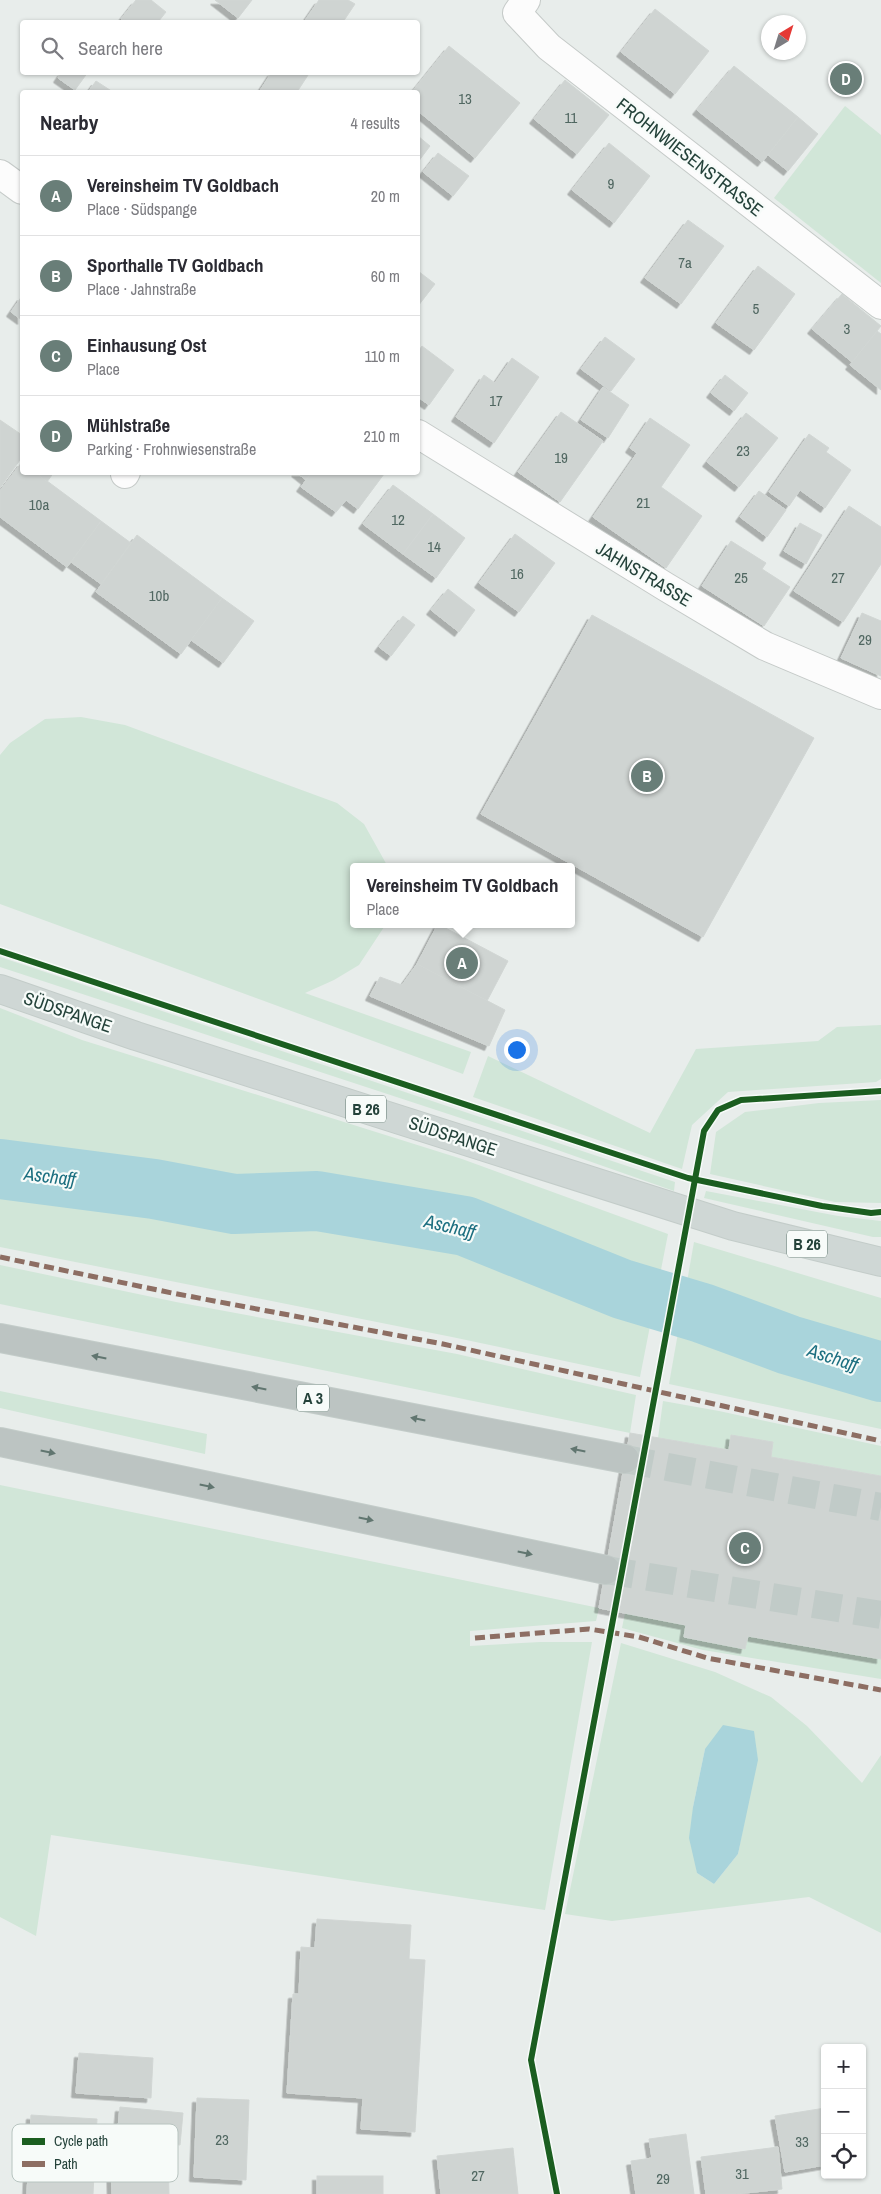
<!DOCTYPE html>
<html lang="en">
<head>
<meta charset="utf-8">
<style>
	body { margin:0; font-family:"Archivo Narrow",sans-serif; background:#f7f7f7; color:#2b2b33 }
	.controls { position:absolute; right:15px; bottom:15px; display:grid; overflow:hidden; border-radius:5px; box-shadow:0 1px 4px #0004 }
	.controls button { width:45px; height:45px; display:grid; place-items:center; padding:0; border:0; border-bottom:1px solid #e1e1e2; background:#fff; color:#2b2b33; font:25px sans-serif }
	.compass { position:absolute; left:761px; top:15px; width:45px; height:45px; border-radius:50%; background:#fff; box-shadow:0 1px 4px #0004; rotate:38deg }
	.you { position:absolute; left:516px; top:1049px; width:18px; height:18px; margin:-12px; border:4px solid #fff; border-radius:50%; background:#1a73e8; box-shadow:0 0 0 8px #1a73e833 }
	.badge { display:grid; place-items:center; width:32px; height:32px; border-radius:50%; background:#697e78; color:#fff; font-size:16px; font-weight:700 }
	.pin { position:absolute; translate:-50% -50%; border:2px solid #fff; box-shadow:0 1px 5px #0006 }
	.popup { position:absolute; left:350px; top:863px; width:225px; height:65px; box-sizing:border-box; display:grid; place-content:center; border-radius:5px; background:#fff; filter:drop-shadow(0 1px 4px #0005); font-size:16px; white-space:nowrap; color:#7c7c81 }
	.popup b { font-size:19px; color:#2b2b33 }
	.popup::after { content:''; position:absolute; left:50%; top:100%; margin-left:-10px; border:10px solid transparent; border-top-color:#fff }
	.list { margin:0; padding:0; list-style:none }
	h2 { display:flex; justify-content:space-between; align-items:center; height:65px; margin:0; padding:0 20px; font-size:21px }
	h2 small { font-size:16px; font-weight:400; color:#7c7c81 }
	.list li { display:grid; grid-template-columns:32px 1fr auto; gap:15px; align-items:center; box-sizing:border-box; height:80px; padding:0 20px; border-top:1px solid #e1e1e2 }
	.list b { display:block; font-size:19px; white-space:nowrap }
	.list p { margin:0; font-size:16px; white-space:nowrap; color:#7c7c81 }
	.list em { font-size:16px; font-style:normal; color:#7c7c81 }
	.icon { flex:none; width:28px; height:28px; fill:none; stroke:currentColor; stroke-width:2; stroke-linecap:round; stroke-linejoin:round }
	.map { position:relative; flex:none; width:881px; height:2194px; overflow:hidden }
	.search { position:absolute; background:#fff; box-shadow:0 1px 4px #0004; left:20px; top:20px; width:400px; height:55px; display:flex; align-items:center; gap:12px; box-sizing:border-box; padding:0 18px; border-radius:5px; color:#7c7c81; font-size:19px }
	.panel { position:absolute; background:#fff; box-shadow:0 1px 4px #0004; left:20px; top:90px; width:400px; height:385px; border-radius:5px }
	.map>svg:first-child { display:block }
	.green { fill:#d1e6d8; fill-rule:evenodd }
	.water { fill:#a9d4db }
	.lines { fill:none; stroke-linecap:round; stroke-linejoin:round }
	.river { stroke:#a9d4db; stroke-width:60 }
	.building { fill:#cfd4d2; stroke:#d1d6d4; filter:url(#shadow) }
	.highway-tunnel { stroke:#c1cbc8; stroke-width:28; stroke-dasharray:28 14; stroke-linecap:butt }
	.street-casing { stroke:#c5cac8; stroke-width:30 }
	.primary-casing { stroke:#c3ccc9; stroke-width:30 }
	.highway-casing { stroke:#c3ccc9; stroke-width:30 }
	.street { stroke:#fcfcfc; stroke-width:28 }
	.primary { stroke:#cfd7d5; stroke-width:28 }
	.highway { stroke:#bcc4c2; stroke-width:28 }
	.quiet { stroke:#8d6e63; stroke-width:5; stroke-dasharray:10 5; stroke-linecap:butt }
	.cycleway-casing { stroke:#f7fbf9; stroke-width:9 }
	.cycleway { stroke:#1b5e20; stroke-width:6 }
	.oneway { fill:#617670 }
	.labels { text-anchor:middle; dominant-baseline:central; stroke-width:4.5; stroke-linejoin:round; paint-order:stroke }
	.number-label { font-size:15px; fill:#506761 }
	.shield { fill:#f7fbf9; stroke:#637a73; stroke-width:1 }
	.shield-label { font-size:16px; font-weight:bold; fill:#24423a }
	.street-label { font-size:18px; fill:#24423a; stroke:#f7fbf9 }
	.water-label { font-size:19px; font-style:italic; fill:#1c6f80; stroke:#f7fbf9 }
	.key { fill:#f7fbf9; stroke:#b8c4c0; stroke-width:1 }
	.key-label { font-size:14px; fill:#24423a }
</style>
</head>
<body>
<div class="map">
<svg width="881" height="2194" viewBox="0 0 881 2194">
	<defs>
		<filter id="shadow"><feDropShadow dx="-4.5" dy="4.5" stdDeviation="0" flood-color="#0004"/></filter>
	</defs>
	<rect width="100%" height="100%" fill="#e8edeb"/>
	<!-- green -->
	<g class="green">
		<path d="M 845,106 L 881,135 L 881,283 L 774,198 Z"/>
		<path d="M 81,717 L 125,725 L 337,803 L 364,824 L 388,867 L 353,867 L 353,924 L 386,924 L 359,965 L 334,980 L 305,993 L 471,1052 L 463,1074 L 0,904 L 0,755 L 10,743 L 45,719 Z"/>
		<path d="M 0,957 L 675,1182 L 674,1191 L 549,1147 L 0,967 Z"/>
		<path d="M 0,1008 L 82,1040 L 462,1159 L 668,1234 L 640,1377 L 452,1337 L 0,1247 Z"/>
		<path d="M 881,1025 L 881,1079 L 876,1082 L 728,1092 L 692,1125 L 682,1169 L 473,1097 L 488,1056 L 650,1133 L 696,1049 L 818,1041 L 837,1027 Z"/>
		<path d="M 881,1100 L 881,1203 L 835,1202 L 710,1174 L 716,1132 L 745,1112 L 819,1103 Z"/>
		<path d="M 706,1191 L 838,1216 L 881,1221 L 881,1237 L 873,1237 L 704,1198 Z"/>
		<path d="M 694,1242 L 881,1298 L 881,1429 L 669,1384 Z"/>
		<path d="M 0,1265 L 176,1302 L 457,1354 L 636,1395 L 630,1433 L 0,1304 Z"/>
		<path d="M 0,1391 L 207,1434 L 205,1454 L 0,1408 Z"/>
		<path d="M 663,1401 L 719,1411 L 881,1446 L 881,1476 L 771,1457 L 773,1442 L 731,1436 L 729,1450 L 658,1438 Z"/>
		<path d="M 0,1485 L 599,1608 L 596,1621 L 470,1631 L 470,1646 L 540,1642 L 592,1642 L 545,1910 L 51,1835 L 36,1936 L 0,1917 Z"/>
		<path d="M 625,1613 L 686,1625 L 684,1637 L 745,1648 L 748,1636 L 881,1659 L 881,1679 L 703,1650 L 622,1628 Z"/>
		<path d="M 621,1643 L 715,1672 L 771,1697 L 807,1726 L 862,1783 L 881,1755 L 881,1933 L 809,1897 L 612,1921 L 565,1914 ZM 705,1749 L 744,1822 L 738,1854 L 714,1884 L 697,1873 L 693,1807 Z"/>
	</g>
	<!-- water -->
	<path class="water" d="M 723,1725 L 754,1731 L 758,1760 L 738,1854 L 714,1884 L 697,1873 L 689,1838 L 693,1807 L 705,1749 Z"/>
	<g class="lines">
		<!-- river -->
		<path class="river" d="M 0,1169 L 154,1189 L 234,1204 L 317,1201 L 465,1226 L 622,1289 L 702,1313 L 789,1345 L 881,1372"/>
	</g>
	<!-- building -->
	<g class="building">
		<path d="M 136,0 L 151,0 L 166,12 L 158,22 L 125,22 L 121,19 Z"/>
		<path d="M 215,0 L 252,0 L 238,18 Z"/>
		<path d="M 319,0 L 348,0 L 355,4 L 343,22 L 304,22 Z"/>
		<path d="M 655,9 L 709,51 L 675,94 L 621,52 Z"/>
		<path d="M 449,46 L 520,103 L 475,158 L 418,111 L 418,92 L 412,92 Z"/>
		<path d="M 734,66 L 798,117 L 762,162 L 697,110 Z"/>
		<path d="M 62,72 L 88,72 L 75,90 L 58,78 Z"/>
		<path d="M 272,72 L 310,72 L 297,92 L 259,92 Z"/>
		<path d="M 565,80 L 609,115 L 577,154 L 534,119 Z"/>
		<path d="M 96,81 L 113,92 L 88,92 Z"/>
		<path d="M 798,117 L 818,134 L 788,171 L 768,155 Z"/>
		<path d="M 418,136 L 430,146 L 418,162 Z"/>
		<path d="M 609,143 L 650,176 L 614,223 L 572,190 Z"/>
		<path d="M 438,153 L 469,176 L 453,196 L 423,172 Z"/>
		<path d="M 688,220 L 724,246 L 681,304 L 645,278 Z"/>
		<path d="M 758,266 L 795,294 L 754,350 L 716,323 Z"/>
		<path d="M 418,271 L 435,284 L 418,306 Z"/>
		<path d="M 842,294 L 881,326 L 852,362 L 812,329 Z"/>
		<path d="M 22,296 L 22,320 L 11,312 Z"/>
		<path d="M 877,331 L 881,334 L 881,390 L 850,365 Z"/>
		<path d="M 605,337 L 635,359 L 611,391 L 581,369 Z"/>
		<path d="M 422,346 L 454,370 L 429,405 L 418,397 L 418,352 Z"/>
		<path d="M 512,358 L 539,377 L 494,443 L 456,417 L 484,375 L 495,383 Z"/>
		<path d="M 725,375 L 748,393 L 734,411 L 711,393 Z"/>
		<path d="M 603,387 L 629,405 L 608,438 L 581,420 Z"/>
		<path d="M 561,412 L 603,441 L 560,502 L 518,472 Z"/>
		<path d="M 746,413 L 778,438 L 739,487 L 707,462 Z"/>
		<path d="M 650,418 L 690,445 L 661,487 L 702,516 L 666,568 L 593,517 L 637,453 L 630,448 Z"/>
		<path d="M 0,420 L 22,435 L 22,457 L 0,488 Z"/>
		<path d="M 809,434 L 829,448 L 826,452 L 851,470 L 825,508 L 800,490 L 789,506 L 769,492 Z"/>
		<path d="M 22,462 L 22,472 L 35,472 L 101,521 L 67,567 L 0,517 L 0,491 Z"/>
		<path d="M 35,472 L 54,472 L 47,482 Z"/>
		<path d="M 296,472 L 312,472 L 306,480 Z"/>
		<path d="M 312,472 L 382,472 L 384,474 L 358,509 L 346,500 L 336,512 L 301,487 Z"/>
		<path d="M 393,485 L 433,514 L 403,554 L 363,524 Z"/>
		<path d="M 759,491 L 786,510 L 767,537 L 740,517 Z"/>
		<path d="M 849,506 L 881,527 L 881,564 L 843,622 L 794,591 Z"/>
		<path d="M 433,514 L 465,538 L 436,578 L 403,554 Z"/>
		<path d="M 101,521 L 131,543 L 101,584 L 71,562 Z"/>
		<path d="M 800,523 L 822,535 L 806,564 L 784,551 Z"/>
		<path d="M 515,534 L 555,563 L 519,612 L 479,583 Z"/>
		<path d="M 137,535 L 222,598 L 181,654 L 96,592 Z"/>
		<path d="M 731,541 L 766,563 L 762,569 L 790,587 L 764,626 L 702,586 Z"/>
		<path d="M 448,589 L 475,610 L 459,632 L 431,610 Z"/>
		<path d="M 222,598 L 254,621 L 223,663 L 191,640 Z"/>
		<path d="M 862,613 L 881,621 L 881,676 L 841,658 Z"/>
		<path d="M 592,615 L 814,738 L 703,937 L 481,814 Z"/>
		<path d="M 403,616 L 415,625 L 391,656 L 379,647 Z"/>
		<path d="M 438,924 L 508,961 L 487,1001 L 417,964 Z"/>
		<path d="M 417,964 L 505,1010 L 489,1046 L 370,996 L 380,977 L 402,985 Z"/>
		<path d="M 630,1433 L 729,1450 L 731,1435 L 773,1442 L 771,1457 L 881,1476 L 881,1659 L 748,1636 L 745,1649 L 684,1637 L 686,1625 L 599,1608 Z"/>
		<path d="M 317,1919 L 411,1925 L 409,1959 L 425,1960 L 415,2132 L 361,2129 L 363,2098 L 287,2093 L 293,1994 L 299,1994 L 301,1947 L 315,1948 Z"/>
		<path d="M 79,2053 L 153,2058 L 151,2098 L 76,2093 Z"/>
		<path d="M 197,2098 L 249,2100 L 246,2180 L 194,2177 Z"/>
		<path d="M 120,2107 L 183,2113 L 180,2145 L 117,2138 Z"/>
		<path d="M 825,2108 L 825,2165 L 785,2172 L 775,2116 Z"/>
		<path d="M 31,2115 L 97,2119 L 93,2194 L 27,2194 Z"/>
		<path d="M 686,2134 L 694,2194 L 636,2194 L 631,2161 L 652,2158 L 649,2139 Z"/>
		<path d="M 778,2147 L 782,2189 L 736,2194 L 706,2194 L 701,2157 Z"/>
		<path d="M 513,2148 L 518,2194 L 441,2194 L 437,2156 Z"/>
		<path d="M 111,2155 L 168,2155 L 169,2194 L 112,2194 Z"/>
		<rect x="317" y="2176" width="66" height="18"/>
	</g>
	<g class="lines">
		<!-- highway-tunnel -->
		<g class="highway-tunnel">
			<path d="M 625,1459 L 881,1507"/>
			<path d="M 606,1570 L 881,1615"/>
		</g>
		<defs>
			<g id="street">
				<path d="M 526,0 L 517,13 L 549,47 L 881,305"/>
				<path d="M 0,174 L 22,190"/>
				<path d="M 418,434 L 666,587 L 765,646 L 881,695"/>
				<path d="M 125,474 L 126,472"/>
			</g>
			<path id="primary" d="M 0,989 L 136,1036 L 733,1226 L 881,1262"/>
			<g id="highway">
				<path d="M 0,1338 L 625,1459"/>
				<path d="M 0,1442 L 606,1570"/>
			</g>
		</defs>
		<!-- street casing -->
		<use href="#street" class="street-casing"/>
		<!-- primary casing -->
		<use href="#primary" class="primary-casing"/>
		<!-- highway casing -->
		<use href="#highway" class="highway-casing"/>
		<!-- street -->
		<use href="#street" class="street"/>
		<!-- primary -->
		<use href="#primary" class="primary"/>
		<!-- highway -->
		<use href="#highway" class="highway"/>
		<!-- quiet -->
		<g class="quiet">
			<path d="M 0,1257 L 172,1293 L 443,1344 L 881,1441"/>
			<path d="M 475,1638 L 589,1629 L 639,1637 L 707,1658 L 881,1690"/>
		</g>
		<defs>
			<g id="cycleway">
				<path d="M 0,951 L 688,1178 L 822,1206 L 871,1213 L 881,1212"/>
				<path d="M 557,2194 L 531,2060 L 704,1131 L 718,1110 L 741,1100 L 881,1091"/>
			</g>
		</defs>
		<!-- cycleway casing -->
		<use href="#cycleway" class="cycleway-casing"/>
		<!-- cycleway -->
		<use href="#cycleway" class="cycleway"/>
	</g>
	<!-- one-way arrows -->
	<defs><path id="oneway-solid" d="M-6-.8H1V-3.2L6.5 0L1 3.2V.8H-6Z" transform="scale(1.25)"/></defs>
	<g class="oneway">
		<use href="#oneway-solid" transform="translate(99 1357) rotate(-169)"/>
		<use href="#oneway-solid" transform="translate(259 1388) rotate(-169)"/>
		<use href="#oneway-solid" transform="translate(418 1419) rotate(-169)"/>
		<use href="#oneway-solid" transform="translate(578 1450) rotate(-169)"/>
		<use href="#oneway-solid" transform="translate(48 1452) rotate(12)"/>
		<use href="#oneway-solid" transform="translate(207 1486) rotate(12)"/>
		<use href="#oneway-solid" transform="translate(366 1519) rotate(12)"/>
		<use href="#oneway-solid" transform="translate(525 1553) rotate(12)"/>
	</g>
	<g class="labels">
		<!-- number labels -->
		<g class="number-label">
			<text x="465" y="98">13</text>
			<text x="571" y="117">11</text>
			<text x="611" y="183">9</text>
			<text x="685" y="262">7a</text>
			<text x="756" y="308">5</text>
			<text x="847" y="328">3</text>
			<text x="496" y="400">17</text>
			<text x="743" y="450">23</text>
			<text x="561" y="457">19</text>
			<text x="643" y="502">21</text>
			<text x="39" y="504">10a</text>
			<text x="398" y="519">12</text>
			<text x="434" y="546">14</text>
			<text x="517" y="573">16</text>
			<text x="741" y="577">25</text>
			<text x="838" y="577">27</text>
			<text x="159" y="595">10b</text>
			<text x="865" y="639">29</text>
			<text x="222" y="2139">23</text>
			<text x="802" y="2141">33</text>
			<text x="742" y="2173">31</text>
			<text x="478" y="2175">27</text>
			<text x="663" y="2178">29</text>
		</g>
		<!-- shield labels -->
		<g class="shield">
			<rect x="346" y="1095.5" width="40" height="27" rx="4"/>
			<rect x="787" y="1230.5" width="40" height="27" rx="4"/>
			<rect x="297" y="1384.5" width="32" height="27" rx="4"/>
		</g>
		<g class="shield-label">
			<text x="366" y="1109">B 26</text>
			<text x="807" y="1244">B 26</text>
			<text x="313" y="1398">A 3</text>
		</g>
		<!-- street labels -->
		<g class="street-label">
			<text transform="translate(690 157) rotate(38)">FROHNWIESENSTRASSE</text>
			<text transform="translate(644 574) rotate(31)">JAHNSTRASSE</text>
			<text transform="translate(68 1012) rotate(19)">SÜDSPANGE</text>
			<text transform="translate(453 1136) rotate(18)">SÜDSPANGE</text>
		</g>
		<!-- water labels -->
		<g class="water-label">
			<text transform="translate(50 1176) rotate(7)">Aschaff</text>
			<text transform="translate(450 1226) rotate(13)">Aschaff</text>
			<text transform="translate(833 1357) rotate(18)">Aschaff</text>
		</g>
	</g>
	<!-- legend -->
	<rect x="12" y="2124" width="166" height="58" rx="8" class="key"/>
	<rect x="22" y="2138" width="23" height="7" fill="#1b5e20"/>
	<rect x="22" y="2161" width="23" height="6" fill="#8d6e63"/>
	<g class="key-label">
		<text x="54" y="2146">Cycle path</text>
		<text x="54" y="2169">Path</text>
	</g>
</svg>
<div class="controls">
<button>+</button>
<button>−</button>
<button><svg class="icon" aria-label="locate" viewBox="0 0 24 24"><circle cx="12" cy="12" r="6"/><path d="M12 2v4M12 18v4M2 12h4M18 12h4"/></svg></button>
</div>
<svg class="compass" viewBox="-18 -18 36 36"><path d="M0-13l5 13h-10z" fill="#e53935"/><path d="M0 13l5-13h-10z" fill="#7c7c81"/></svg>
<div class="you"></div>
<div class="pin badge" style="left:462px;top:963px">A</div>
<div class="popup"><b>Vereinsheim TV Goldbach</b>Place</div>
<div class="pin badge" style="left:647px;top:776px">B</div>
<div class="pin badge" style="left:745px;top:1548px">C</div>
<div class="pin badge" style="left:846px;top:79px">D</div>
<div class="search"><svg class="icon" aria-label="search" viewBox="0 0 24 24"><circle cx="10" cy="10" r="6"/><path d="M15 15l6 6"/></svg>Search here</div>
<section class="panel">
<h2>Nearby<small>4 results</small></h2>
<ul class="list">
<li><span class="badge">A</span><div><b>Vereinsheim TV Goldbach</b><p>Place · Südspange</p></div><em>20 m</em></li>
<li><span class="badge">B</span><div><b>Sporthalle TV Goldbach</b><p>Place · Jahnstraße</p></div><em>60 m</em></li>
<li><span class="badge">C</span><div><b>Einhausung Ost</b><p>Place</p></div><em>110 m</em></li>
<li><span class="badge">D</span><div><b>Mühlstraße</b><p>Parking · Frohnwiesenstraße</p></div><em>210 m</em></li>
</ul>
</section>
</div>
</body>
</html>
